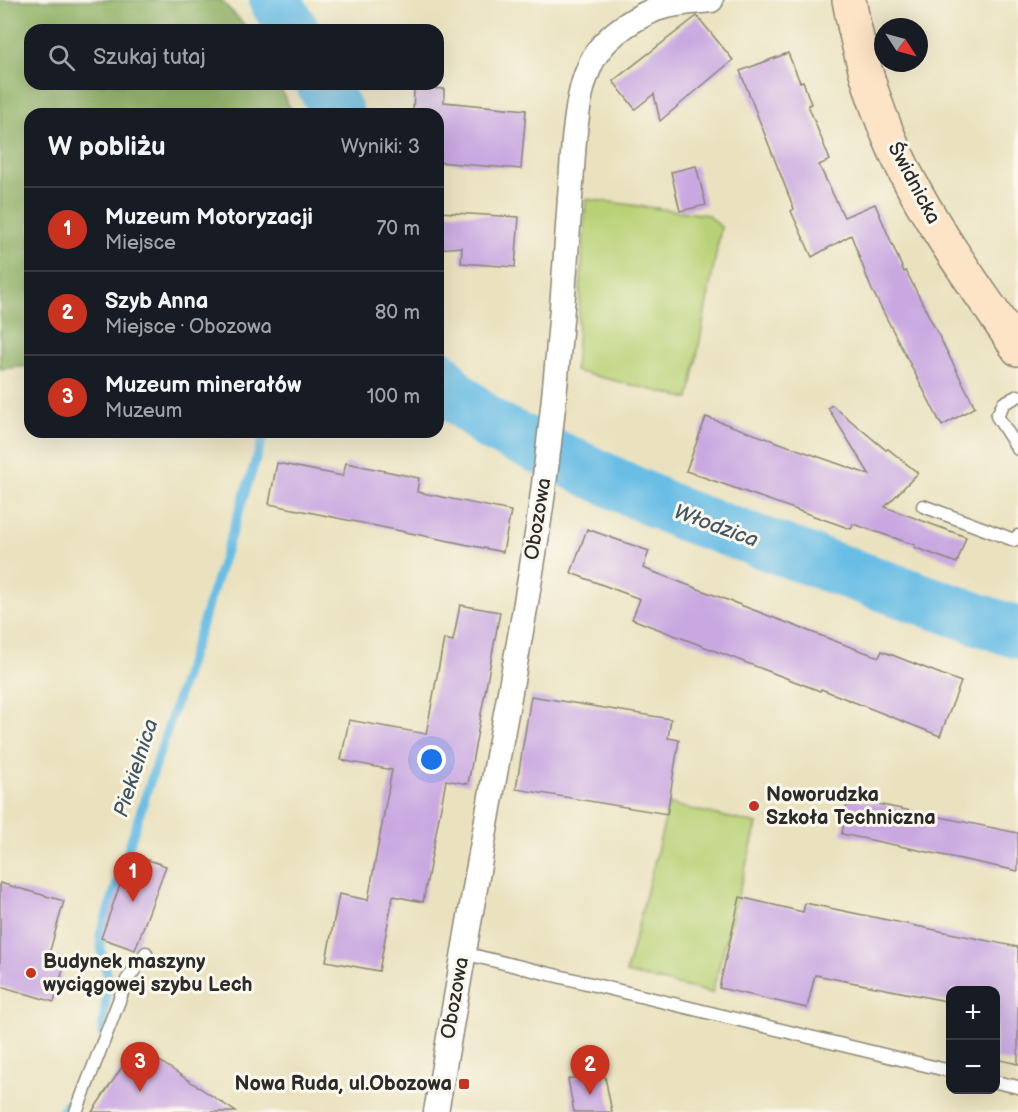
<!DOCTYPE html>
<html lang="pl">
<head>
<meta charset="utf-8">
<style>
	body { margin:0; font-family:"Balsamiq Sans",sans-serif; background:#242831; color:#f1f3f6 }
	.controls { position:absolute; right:18px; bottom:18px; display:grid; overflow:hidden; border-radius:12px; box-shadow:0 6px 24px #0002 }
	.controls button { width:54px; height:54px; display:grid; place-items:center; padding:0; border:0; border-bottom:2px solid #363941; background:#171b24; color:#f1f3f6; font:30px sans-serif }
	.compass { position:absolute; left:874px; top:18px; width:54px; height:54px; border-radius:50%; background:#171b24; box-shadow:0 6px 24px #0002; rotate:126deg }
	.you { position:absolute; left:432px; top:760px; width:21px; height:21px; margin:-15px; border:4px solid #fff; border-radius:50%; background:#1a73e8; box-shadow:0 0 0 9px #1a73e833 }
	.badge { display:grid; place-items:center; width:39px; height:39px; border-radius:50%; background:#c8321e; color:#fff; font-size:20px; font-weight:700 }
	.pin { position:absolute; translate:-50% -50px; filter:drop-shadow(0 2px 3px #0008) }
	.pin::after { content:''; position:absolute; top:32px; width:21px; height:18px; background:inherit; clip-path:polygon(0 0,100% 0,50% 100%) }
	.list { margin:0; padding:0; list-style:none }
	h2 { display:flex; justify-content:space-between; align-items:center; height:78px; margin:0; padding:0 24px; font-size:26px }
	h2 small { font-size:20px; font-weight:400; color:#9ea1a6 }
	.list li { display:grid; grid-template-columns:39px 1fr auto; gap:18px; align-items:center; box-sizing:border-box; height:84px; padding:0 24px; border-top:2px solid #363941 }
	.list b { display:block; font-size:22px; white-space:nowrap }
	.list p { margin:0; font-size:20px; white-space:nowrap; color:#9ea1a6 }
	.list em { font-size:20px; font-style:normal; color:#9ea1a6 }
	.icon { flex:none; width:33px; height:33px; fill:none; stroke:currentColor; stroke-width:2; stroke-linecap:round; stroke-linejoin:round }
	.map { position:relative; flex:none; width:1018px; height:1112px; overflow:hidden }
	.search { position:absolute; background:#171b24; box-shadow:0 6px 24px #0002; left:24px; top:24px; width:420px; height:66px; display:flex; align-items:center; gap:15px; box-sizing:border-box; padding:0 21px; border-radius:18px; color:#9ea1a6; font-size:22px }
	.panel { position:absolute; background:#171b24; box-shadow:0 6px 24px #0002; left:24px; top:108px; width:420px; height:330px; border-radius:18px }
	.map>svg:first-child { display:block }
	.green { fill:#b9d176; stroke:#727e50; stroke-width:1.5 }
	.forest { fill:#92b367; stroke:#5e6f49; stroke-width:1.5 }
	.lines { fill:none; stroke-linecap:round; stroke-linejoin:round }
	.stream { stroke:#69bde5; stroke-width:9 }
	.river { stroke:#69bde5; stroke-width:52 }
	.building { fill:#c9a8e1 }
	.lane-casing { stroke:#8a8675; stroke-width:15 }
	.street-casing { stroke:#8a8675; stroke-width:27 }
	.secondary-casing { stroke:#8a8675; stroke-width:36 }
	.lane { stroke:#fff; stroke-width:12 }
	.street { stroke:#fff; stroke-width:24 }
	.secondary { stroke:#fee4c6; stroke-width:33 }
	.poi-dot { fill:#c8321e; stroke:#fbf7ec; stroke-width:2 }
	.labels { text-anchor:middle; dominant-baseline:central; stroke-width:6; stroke-linejoin:round; paint-order:stroke }
	.street-label { font-size:20px; fill:#2b2b2b; stroke:#fbf7ec }
	.poi-label { font-size:20px; font-weight:bold; fill:#2b2b2b; stroke:#fbf7ec; text-anchor:start }
	.water-label { font-size:21px; font-style:italic; fill:#3e5763; stroke:#fbf7ec }
</style>
</head>
<body>
<div class="map">
<svg width="1018" height="1112" viewBox="0 0 1018 1112">
	<rect width="100%" height="100%" fill="#fbf7ec"/>
	<filter id="ink" filterUnits="userSpaceOnUse"><feTurbulence type="fractalNoise" baseFrequency=".0167" numOctaves="2"/><feDisplacementMap in="SourceGraphic" scale="12" xChannelSelector="R" yChannelSelector="G"/><feConvolveMatrix kernelMatrix="1 2 1 2 8 2 1 2 1" color-interpolation-filters="sRGB"/></filter>
	<filter id="wash" filterUnits="userSpaceOnUse"><feTurbulence type="fractalNoise" baseFrequency=".008" numOctaves="4" result="noise"/><feDisplacementMap in="SourceGraphic" scale="24" xChannelSelector="R" yChannelSelector="G"/><feGaussianBlur stdDeviation="1.35" result="paint"/><feColorMatrix in="noise" values="0 0 0 0 0 0 0 0 0 0 0 0 0 0 0 0 0 1.4 0 .05"/><feComposite in="paint" operator="in"/></filter>
	<g filter="url(#wash)">
		<rect width="100%" height="100%" fill="#eae2bf"/>
		<!-- green -->
		<g class="green">
			<path d="M 586,199 L 708,215 L 721,227 L 689,399 L 575,371 Z"/>
			<path d="M 669,804 L 757,824 L 712,993 L 626,973 Z"/>
		</g>
		<!-- forest -->
		<path class="forest" d="M 0,0 L 221,0 L 249,30 L 30,30 L 30,84 L 278,84 L 293,114 L 30,114 L 30,366 L 0,369 Z"/>
		<g class="lines">
			<!-- stream -->
			<g class="stream">
				<path d="M 102,1033 L 108,978 L 102,957 L 100,935 L 265,432"/>
				<path d="M 61,1112 L 78,1091 L 82,1082"/>
			</g>
			<!-- river -->
			<g class="river">
				<path d="M 275,0 L 293,30"/>
				<path d="M 322,84 L 338,114"/>
				<path d="M 438,375 L 452,393 L 492,426 L 683,515 L 1018,633"/>
			</g>
		</g>
		<g id="blocks">
			<!-- building -->
			<g class="building">
				<path d="M 697,16 L 733,60 L 660,121 L 654,94 L 635,109 L 613,81 Z"/>
				<path d="M 788,53 L 800,82 L 803,81 L 811,104 L 808,105 L 830,160 L 819,165 L 844,217 L 875,204 L 904,272 L 906,271 L 975,407 L 942,426 L 871,288 L 851,235 L 812,257 L 791,211 L 794,209 L 740,71 Z"/>
				<path d="M 414,87 L 444,89 L 444,102 L 526,110 L 521,169 L 438,162 L 438,114 L 413,114 Z"/>
				<path d="M 696,166 L 706,205 L 680,211 L 671,172 Z"/>
				<path d="M 438,212 L 519,217 L 515,267 L 461,263 L 462,247 L 438,249 Z"/>
				<path d="M 832,405 L 886,450 L 888,449 L 918,473 L 885,507 L 966,537 L 957,563 L 914,547 L 915,545 L 853,524 L 851,529 L 686,471 L 706,417 L 870,475 L 828,408 Z"/>
				<path d="M 277,463 L 343,476 L 346,463 L 419,478 L 417,492 L 511,511 L 503,552 L 269,504 Z"/>
				<path d="M 587,529 L 649,551 L 643,568 L 856,649 L 879,657 L 882,651 L 961,682 L 940,736 L 821,689 L 820,691 L 632,619 L 640,599 L 571,573 Z"/>
				<path d="M 460,605 L 500,612 L 468,784 L 446,780 L 423,902 L 393,896 L 379,971 L 326,961 L 339,894 L 368,900 L 392,770 L 341,760 L 349,720 L 426,734 L 444,639 L 453,641 Z"/>
				<path d="M 531,696 L 671,719 L 668,738 L 679,740 L 667,814 L 516,789 Z"/>
				<path d="M 848,798 L 1018,833 L 1018,871 L 842,834 Z"/>
				<path d="M 131,854 L 166,866 L 135,950 L 101,938 Z"/>
				<path d="M 0,883 L 64,901 L 49,954 L 66,959 L 54,1002 L 0,986 Z"/>
				<path d="M 740,897 L 803,912 L 805,903 L 1018,947 L 1018,1064 L 996,1059 L 996,990 L 951,990 L 951,1002 L 815,975 L 807,1008 L 719,988 Z"/>
				<path d="M 143,1050 L 236,1112 L 92,1112 L 132,1052 Z"/>
				<path d="M 604,1072 L 612,1112 L 574,1112 L 568,1079 Z"/>
			</g>
		</g>
	</g>
	<g filter="url(#ink)">
		<use href="#blocks" fill-opacity="0" stroke="#8a8675" stroke-width="1.5"/>
		<g class="lines">
			<defs>
				<g id="lane">
					<path d="M 1018,396 L 1004,403 L 997,416 L 1018,449"/>
					<path d="M 923,506 L 1014,540 L 1018,536"/>
					<path d="M 463,953 L 950,1071"/>
					<path d="M 996,1082 L 1018,1087"/>
					<path d="M 76,1112 L 127,980 L 146,953"/>
				</g>
				<path id="street" d="M 436,1112 C 456,995 476,878 497,762 C 514,670 532,577 544,484 C 559,370 566,255 574,140 C 577,115 579,91 589,68 C 599,40 630,20 656,9 C 673,3 693,2 711,0"/>
				<path id="secondary" d="M 849,0 C 860,61 878,119 906,174 C 938,236 980,292 1018,349"/>
			</defs>
			<!-- lane casing -->
			<use href="#lane" class="lane-casing"/>
			<!-- street casing -->
			<use href="#street" class="street-casing"/>
			<!-- secondary casing -->
			<use href="#secondary" class="secondary-casing"/>
			<!-- lane -->
			<use href="#lane" class="lane"/>
			<!-- street -->
			<use href="#street" class="street"/>
			<!-- secondary -->
			<use href="#secondary" class="secondary"/>
		</g>
	</g>
	<!-- markers -->
	<g class="poi-dot">
		<circle cx="754" cy="806" r="6"/>
		<circle cx="31" cy="973" r="6"/>
		<rect x="458" y="1078" width="12" height="12" rx="3"/>
	</g>
	<g class="labels">
		<!-- street labels -->
		<g class="street-label">
			<text transform="translate(914 183) rotate(62)">Świdnicka</text>
			<text transform="translate(538 519) rotate(-81)">Obozowa</text>
			<text transform="translate(455 998) rotate(-80)">Obozowa</text>
		</g>
		<!-- poi labels -->
		<g class="poi-label">
			<text x="766" y="795">Noworudzka<tspan x="766" dy="23">Szkoła Techniczna</tspan></text>
			<text x="43" y="962">Budynek maszyny<tspan x="43" dy="23">wyciągowej szybu Lech</tspan></text>
			<text x="452" y="1084" text-anchor="end">Nowa Ruda, ul.Obozowa</text>
		</g>
		<!-- water labels -->
		<g class="water-label">
			<text transform="translate(716 526) rotate(20)">Włodzica</text>
			<text transform="translate(136 768) rotate(-72)">Piekielnica</text>
		</g>
	</g>
</svg>
<div class="controls">
<button>+</button>
<button>−</button>
</div>
<svg class="compass" viewBox="-18 -18 36 36"><path d="M0-13l5 13h-10z" fill="#e53935"/><path d="M0 13l5-13h-10z" fill="#9ea1a6"/></svg>
<div class="you"></div>
<div class="pin badge" style="left:133px;top:902px">1</div>
<div class="pin badge" style="left:590px;top:1095px">2</div>
<div class="pin badge" style="left:140px;top:1092px">3</div>
<div class="search"><svg class="icon" aria-label="search" viewBox="0 0 24 24"><circle cx="10" cy="10" r="6"/><path d="M15 15l6 6"/></svg>Szukaj tutaj</div>
<section class="panel">
<h2>W pobliżu<small>Wyniki: 3</small></h2>
<ul class="list">
<li><span class="badge">1</span><div><b>Muzeum Motoryzacji</b><p>Miejsce</p></div><em>70 m</em></li>
<li><span class="badge">2</span><div><b>Szyb Anna</b><p>Miejsce · Obozowa</p></div><em>80 m</em></li>
<li><span class="badge">3</span><div><b>Muzeum minerałów</b><p>Muzeum</p></div><em>100 m</em></li>
</ul>
</section>
</div>
</body>
</html>
